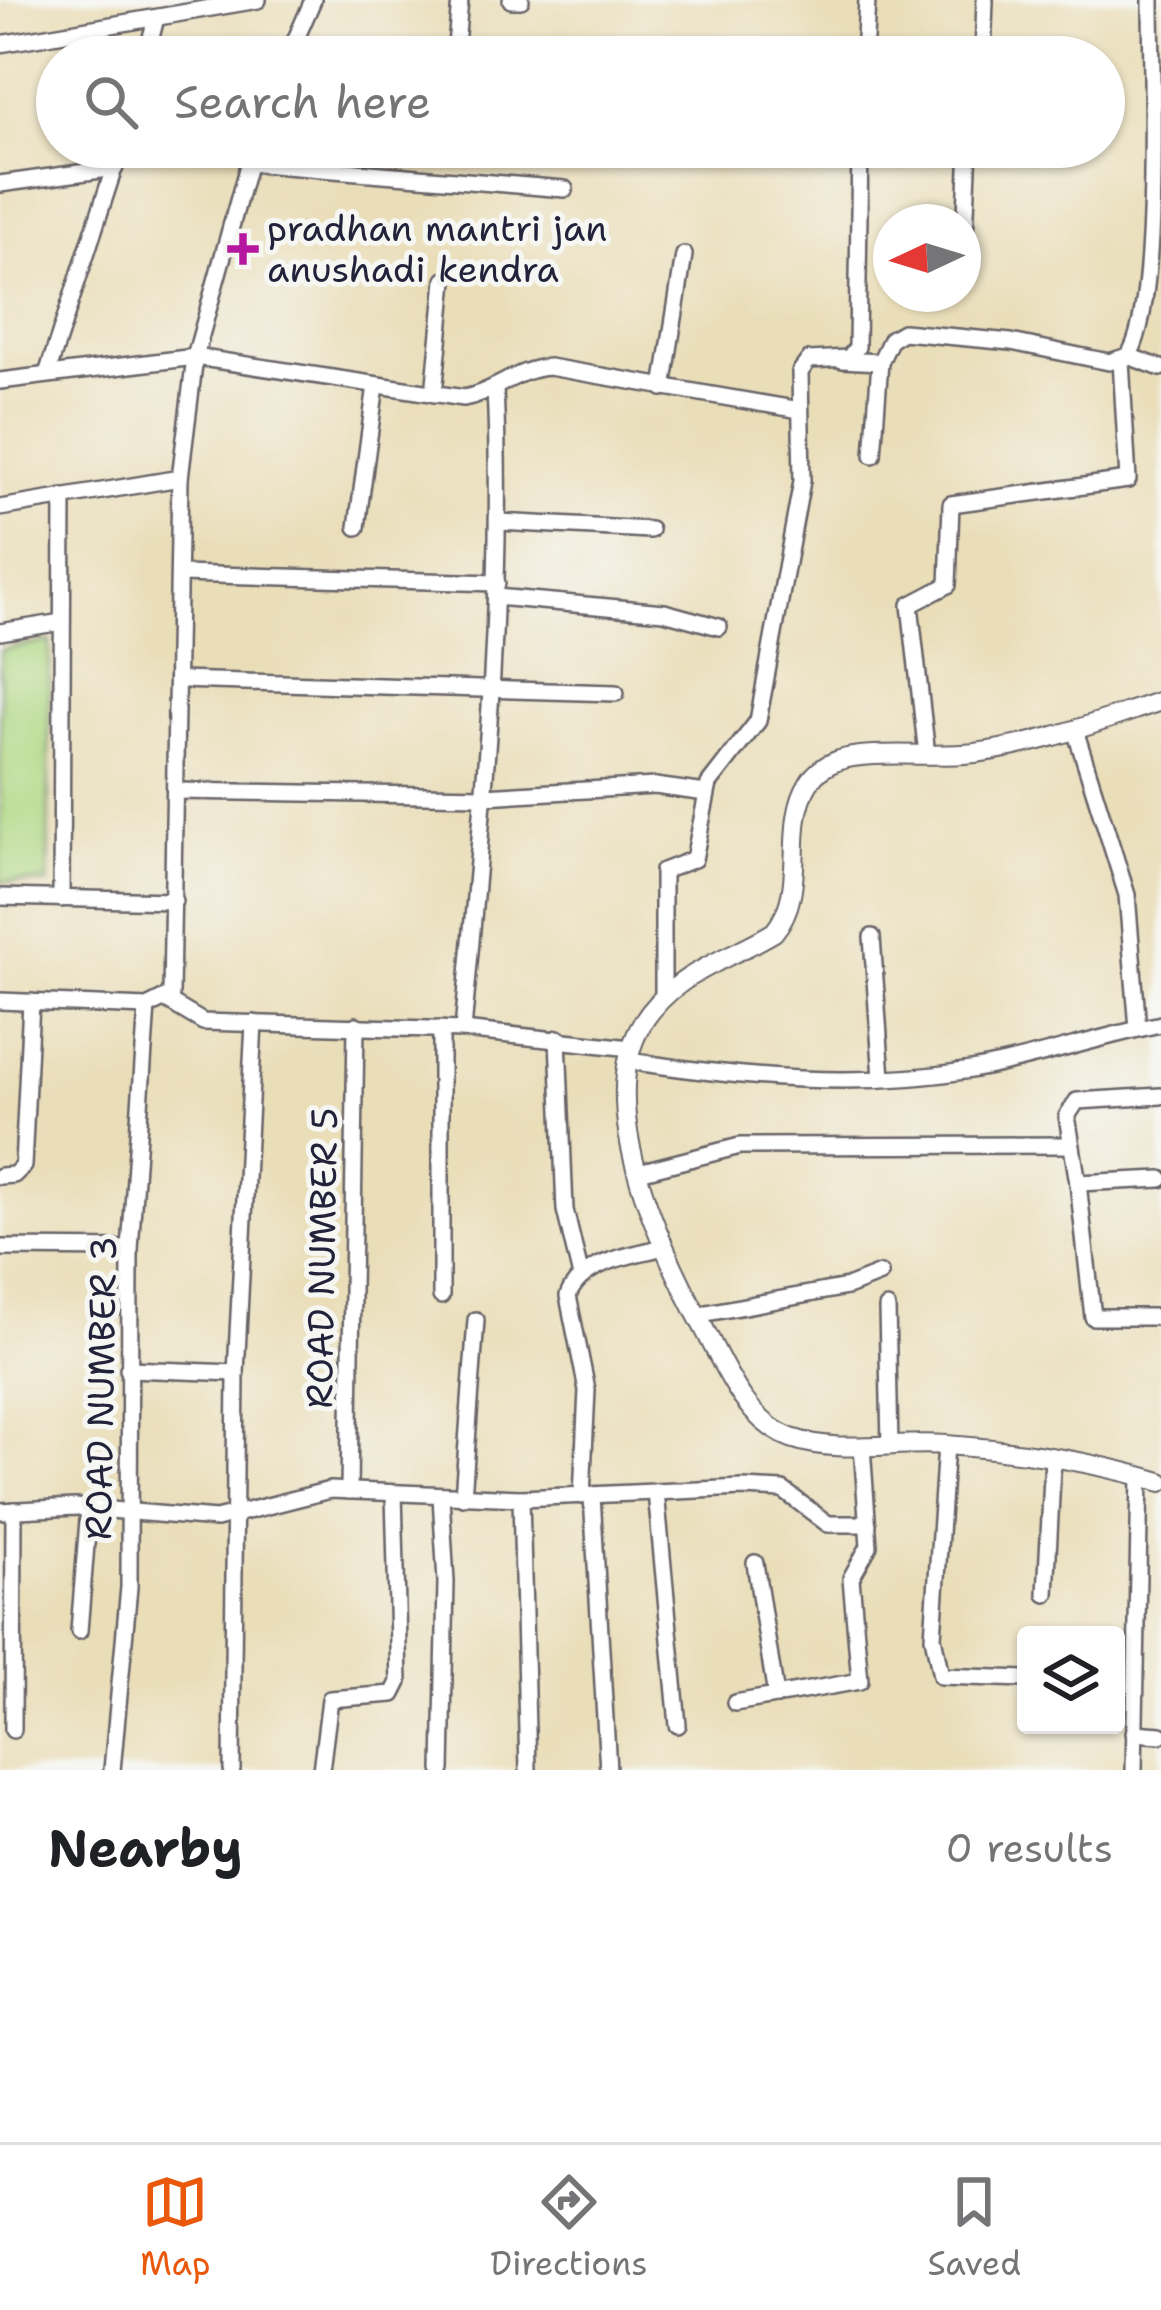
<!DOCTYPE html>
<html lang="en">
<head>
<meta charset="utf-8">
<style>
	body { margin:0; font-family:"Shantell Sans",sans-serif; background:#f6f6f6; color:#202124 }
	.controls { position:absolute; right:36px; bottom:36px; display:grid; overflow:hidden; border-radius:12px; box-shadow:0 3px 9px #0004 }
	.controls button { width:108px; height:108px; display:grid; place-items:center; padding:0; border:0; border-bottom:3px solid #e0e0e0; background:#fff; color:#202124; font:60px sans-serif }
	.compass { position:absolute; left:873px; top:204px; width:108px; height:108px; border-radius:50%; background:#fff; box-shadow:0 3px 9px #0004; rotate:266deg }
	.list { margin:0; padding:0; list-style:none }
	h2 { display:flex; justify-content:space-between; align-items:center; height:156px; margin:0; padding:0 48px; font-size:51px }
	h2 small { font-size:39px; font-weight:400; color:#757577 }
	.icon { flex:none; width:66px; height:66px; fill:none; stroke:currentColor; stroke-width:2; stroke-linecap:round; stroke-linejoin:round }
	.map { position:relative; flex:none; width:1161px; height:1770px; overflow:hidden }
	.search { position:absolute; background:#fff; box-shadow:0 3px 9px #0004; left:36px; right:36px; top:36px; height:132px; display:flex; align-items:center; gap:30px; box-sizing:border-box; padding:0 42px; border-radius:66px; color:#757577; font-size:45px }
	.sheet { height:372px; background:#fff }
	nav { display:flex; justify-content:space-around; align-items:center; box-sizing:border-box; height:168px; border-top:3px solid #e0e0e0; background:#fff; font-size:33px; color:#757577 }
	nav a { display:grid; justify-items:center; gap:6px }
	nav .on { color:#ea580c }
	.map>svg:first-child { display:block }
	.green { fill:#aed781; stroke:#687c5e; stroke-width:3 }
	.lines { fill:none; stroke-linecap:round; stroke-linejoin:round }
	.minor-casing { stroke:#686467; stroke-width:20 }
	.tertiary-casing { stroke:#686467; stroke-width:22 }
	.minor { stroke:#fff; stroke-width:15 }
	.tertiary { stroke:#fff; stroke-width:18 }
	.poi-dot { fill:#b5179e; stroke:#f6f6f2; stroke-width:4.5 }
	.labels { text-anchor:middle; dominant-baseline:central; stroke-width:10; stroke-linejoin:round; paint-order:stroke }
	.poi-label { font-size:36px; fill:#22223b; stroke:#f6f6f2; text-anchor:start }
	.street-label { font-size:36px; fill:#22223b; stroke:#f6f6f2 }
</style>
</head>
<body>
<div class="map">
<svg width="1161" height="1770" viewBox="0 0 1161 1770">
	<rect width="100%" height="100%" fill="#f6f6f2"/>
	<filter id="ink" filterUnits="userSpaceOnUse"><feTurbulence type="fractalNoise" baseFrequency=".00833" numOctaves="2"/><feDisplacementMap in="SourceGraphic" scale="24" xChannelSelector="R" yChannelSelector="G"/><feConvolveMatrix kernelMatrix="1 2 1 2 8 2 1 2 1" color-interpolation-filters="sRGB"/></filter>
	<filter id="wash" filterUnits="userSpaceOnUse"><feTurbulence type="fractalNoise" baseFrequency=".004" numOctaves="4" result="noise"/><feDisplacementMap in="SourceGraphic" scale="48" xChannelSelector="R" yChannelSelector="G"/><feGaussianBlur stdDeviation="2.7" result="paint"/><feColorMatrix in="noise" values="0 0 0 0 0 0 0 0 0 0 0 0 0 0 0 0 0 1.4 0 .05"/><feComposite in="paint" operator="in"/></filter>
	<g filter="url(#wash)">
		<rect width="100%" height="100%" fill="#eadeb9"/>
		<!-- green -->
		<path class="green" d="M 50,641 L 48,883 L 0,882 L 0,650 Z"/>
	</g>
	<g filter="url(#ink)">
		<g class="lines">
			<defs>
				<g id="minor">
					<path d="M 511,0 L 521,0"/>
					<path d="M 0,44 L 258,0"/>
					<path d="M 146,57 L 156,18"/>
					<path d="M 288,57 L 313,0"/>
					<path d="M 455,57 L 460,0"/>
					<path d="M 864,57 L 867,0"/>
					<path d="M 983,57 L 985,0"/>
					<path d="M 248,163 L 565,189"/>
					<path d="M 0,184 L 115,168"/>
					<path d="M 965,235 L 969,147"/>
					<path d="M 1128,356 L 1161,368"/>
					<path d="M 842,360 L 880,362 L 891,339 L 903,332 L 1011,342 L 1109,362 L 1128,356 C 1161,311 1151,65 1151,0"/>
					<path d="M 47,374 L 121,147"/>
					<path d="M 0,381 L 195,357 L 464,398 C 496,392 516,369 549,367 L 800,410"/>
					<path d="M 663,388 L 684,255"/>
					<path d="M 434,394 L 445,280"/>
					<path d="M 873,455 L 880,362"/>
					<path d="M 0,508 L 180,478"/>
					<path d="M 498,522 L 650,530"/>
					<path d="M 357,527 L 376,385"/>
					<path d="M 179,574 L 497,583"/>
					<path d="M 496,597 L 664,612 L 719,627"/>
					<path d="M 0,632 L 62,622"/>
					<path d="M 178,680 L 616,693"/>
					<path d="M 1075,730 L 1127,895 L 1138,1029"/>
					<path d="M 927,755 L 910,605 L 948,585 L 951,504 L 1128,480 L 1121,360"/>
					<path d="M 176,791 L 484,796 L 655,786 L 706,793"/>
					<path d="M 0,897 L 174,901"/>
					<path d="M 61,899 L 63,497"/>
					<path d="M 872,937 L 882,1078"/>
					<path d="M 663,996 L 663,871 L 694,859 L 709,784 L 758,721 L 802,481 L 800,372 L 809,360 L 849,358 L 857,347 L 860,147"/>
					<path d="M 166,1000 L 203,1022 L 463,1030 L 631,1048"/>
					<path d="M 0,1001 L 147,1007 L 171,995 L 180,478 L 195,357 L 253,147"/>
					<path d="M 463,1030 C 482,816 505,603 495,388"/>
					<path d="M 558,1038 L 565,1210 L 581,1277"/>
					<path d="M 629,1061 C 742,1078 858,1089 971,1070 C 1035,1059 1097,1037 1161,1024"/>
					<path d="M 1161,1096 L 1077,1101 L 1067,1116 L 1078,1183 L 1161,1179"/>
					<path d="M 639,1172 L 740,1146 L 1070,1145"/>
					<path d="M 0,1176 L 14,1175 L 23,1166 L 31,1002"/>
					<path d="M 1078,1183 L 1093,1317 L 1161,1317"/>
					<path d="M 0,1248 L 130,1249"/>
					<path d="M 441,1296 L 441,1029"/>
					<path d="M 887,1308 L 890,1446"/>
					<path d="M 696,1315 L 847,1287 L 880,1274"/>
					<path d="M 128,1369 L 236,1373"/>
					<path d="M 946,1445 L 933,1637 L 941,1676 L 1026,1679"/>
					<path d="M 349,1491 L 356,1025"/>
					<path d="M 656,1492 L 678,1725"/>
					<path d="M 441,1496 L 446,1582 L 442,1770"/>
					<path d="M 582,1496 L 587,1390 L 568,1296 C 581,1262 628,1256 660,1248"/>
					<path d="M 592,1496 L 608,1770"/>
					<path d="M 463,1497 L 476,1320"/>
					<path d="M 521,1498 L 528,1770"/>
					<path d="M 0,1511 L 75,1507 L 216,1519 L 330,1490 L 521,1498 L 743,1488 L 783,1490 L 828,1524 L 868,1524"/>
					<path d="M 755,1563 L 776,1696"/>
					<path d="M 1046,1594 L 1053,1457"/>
					<path d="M 79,1631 L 89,1508"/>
					<path d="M 735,1703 L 860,1681 L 851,1578 L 869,1546 L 862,1446"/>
					<path d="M 13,1730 L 14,1510"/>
					<path d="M 1134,1733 L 1161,1735"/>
					<path d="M 112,1770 L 129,1587 L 130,1249 L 147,1007"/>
					<path d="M 232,1770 L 236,1373 L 254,1023"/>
					<path d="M 321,1770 L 330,1699 L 393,1694 L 399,1682 L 394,1493"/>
					<path d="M 1134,1770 L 1140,1476"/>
				</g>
				<path id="tertiary" d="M 1161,701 C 1100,721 1040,745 975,753 C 942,757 908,753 874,755 C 849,756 823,760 809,783 C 781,828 810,889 774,932 C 726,961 673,973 642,1024 C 591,1109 666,1258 707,1334 C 727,1373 748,1422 791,1438 C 840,1455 895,1441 946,1445 C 1019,1450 1091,1461 1161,1482"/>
			</defs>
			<!-- minor casing -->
			<use href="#minor" class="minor-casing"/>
			<!-- tertiary casing -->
			<use href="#tertiary" class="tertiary-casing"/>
			<!-- minor -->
			<use href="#minor" class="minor"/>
			<!-- tertiary -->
			<use href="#tertiary" class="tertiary"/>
		</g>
	</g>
	<!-- markers -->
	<path class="poi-dot" d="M237 231h12v12h12v12h-12v12h-12v-12h-12v-12h12z"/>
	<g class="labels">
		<!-- poi labels -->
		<g class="poi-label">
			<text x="267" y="228">pradhan mantri jan<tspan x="267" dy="41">anushadi kendra</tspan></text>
		</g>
		<!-- street labels -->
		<g class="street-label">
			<text transform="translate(322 1258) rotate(-89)">ROAD NUMBER 5</text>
			<text transform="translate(101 1388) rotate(-89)">ROAD NUMBER 3</text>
		</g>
	</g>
</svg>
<div class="controls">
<button><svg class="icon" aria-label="layers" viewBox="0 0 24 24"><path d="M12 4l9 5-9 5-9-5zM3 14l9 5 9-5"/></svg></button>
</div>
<svg class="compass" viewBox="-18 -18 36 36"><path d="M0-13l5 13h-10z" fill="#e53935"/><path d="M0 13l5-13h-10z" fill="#757577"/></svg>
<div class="search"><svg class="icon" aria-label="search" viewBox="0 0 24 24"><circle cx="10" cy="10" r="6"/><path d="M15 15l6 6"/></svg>Search here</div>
</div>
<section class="sheet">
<h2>Nearby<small>0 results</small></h2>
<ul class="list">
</ul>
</section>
<nav>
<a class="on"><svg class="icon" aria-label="map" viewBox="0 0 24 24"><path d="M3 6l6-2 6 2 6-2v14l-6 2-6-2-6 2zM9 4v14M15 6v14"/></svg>Map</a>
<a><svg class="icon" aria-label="directions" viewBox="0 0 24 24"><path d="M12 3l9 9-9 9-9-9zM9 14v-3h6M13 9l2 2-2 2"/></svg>Directions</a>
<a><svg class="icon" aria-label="saved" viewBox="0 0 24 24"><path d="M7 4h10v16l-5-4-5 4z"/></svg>Saved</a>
</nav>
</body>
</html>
